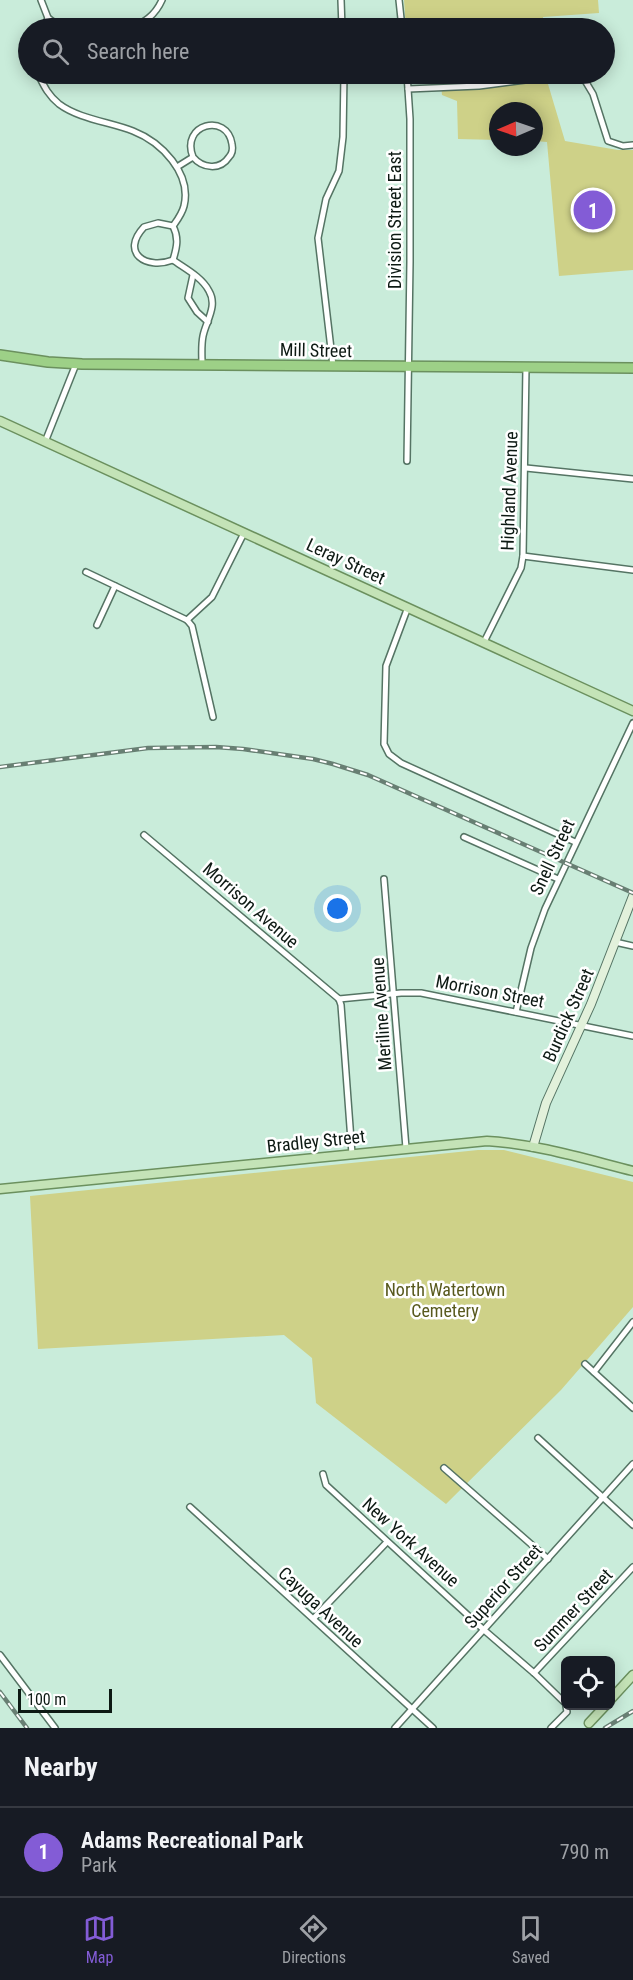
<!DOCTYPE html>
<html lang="en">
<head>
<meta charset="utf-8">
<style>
	body { margin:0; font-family:"Roboto Condensed",sans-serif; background:#242831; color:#f1f3f6 }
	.controls { position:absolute; right:18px; bottom:18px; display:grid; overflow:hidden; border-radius:9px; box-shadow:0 3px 15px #0003 }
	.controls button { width:54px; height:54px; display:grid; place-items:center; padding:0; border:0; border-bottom:2px solid #363941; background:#171b24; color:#f1f3f6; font:30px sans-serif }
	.compass { position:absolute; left:489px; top:102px; width:54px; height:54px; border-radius:50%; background:#171b24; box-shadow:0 3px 15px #0003; rotate:268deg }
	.scale { position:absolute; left:18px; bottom:15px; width:94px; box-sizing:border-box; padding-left:6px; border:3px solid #0d1913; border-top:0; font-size:16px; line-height:21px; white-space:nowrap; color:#0d1913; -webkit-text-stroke:4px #fff; paint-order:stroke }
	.you { position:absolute; left:338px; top:909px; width:21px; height:21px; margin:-15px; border:4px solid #fff; border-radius:50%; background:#1a73e8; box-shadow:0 0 0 9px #1a73e833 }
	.badge { display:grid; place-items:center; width:39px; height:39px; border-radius:50%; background:#835cd6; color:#fff; font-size:20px; font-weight:700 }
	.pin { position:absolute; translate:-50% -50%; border:3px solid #fff; box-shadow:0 2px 6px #0006 }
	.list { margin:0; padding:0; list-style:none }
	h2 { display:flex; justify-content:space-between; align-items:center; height:78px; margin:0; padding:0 24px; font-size:26px }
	h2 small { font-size:20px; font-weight:400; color:#9ea1a6 }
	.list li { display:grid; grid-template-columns:39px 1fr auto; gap:18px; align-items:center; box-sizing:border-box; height:90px; padding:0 24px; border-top:2px solid #363941 }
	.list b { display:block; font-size:22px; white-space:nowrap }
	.list p { margin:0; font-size:20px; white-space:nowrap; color:#9ea1a6 }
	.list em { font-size:20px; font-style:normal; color:#9ea1a6 }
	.icon { flex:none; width:33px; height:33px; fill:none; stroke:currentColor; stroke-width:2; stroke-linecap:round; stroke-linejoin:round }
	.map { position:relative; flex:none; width:633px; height:1728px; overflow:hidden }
	.search { position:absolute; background:#171b24; box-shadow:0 3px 15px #0003; left:18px; right:18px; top:18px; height:66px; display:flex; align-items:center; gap:15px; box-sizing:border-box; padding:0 21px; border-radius:33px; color:#9ea1a6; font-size:22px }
	.sheet { height:168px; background:#171b24 }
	nav { display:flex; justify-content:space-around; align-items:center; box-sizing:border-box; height:84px; border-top:2px solid #363941; background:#171b24; font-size:16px; color:#9ea1a6 }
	nav a { display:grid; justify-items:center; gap:3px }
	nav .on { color:#835cd6 }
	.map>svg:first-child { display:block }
	.green { fill:#ced188 }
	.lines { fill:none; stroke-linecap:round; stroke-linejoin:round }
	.street-casing { stroke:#557464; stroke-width:8 }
	.secondary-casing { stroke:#557464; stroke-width:10 }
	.primary-casing { stroke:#6b905e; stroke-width:11 }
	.highway-casing { stroke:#6b905e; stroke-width:12 }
	.street { stroke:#fff; stroke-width:5 }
	.secondary { stroke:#e2f1db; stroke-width:8 }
	.primary { stroke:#c4e3b7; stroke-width:8 }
	.highway { stroke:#9dd087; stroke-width:9 }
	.rail-casing { stroke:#687f73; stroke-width:4.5 }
	.rail { stroke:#fff; stroke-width:2; stroke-dasharray:7; stroke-linecap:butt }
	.labels { text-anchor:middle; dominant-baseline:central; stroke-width:5; stroke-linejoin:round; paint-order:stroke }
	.street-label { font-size:18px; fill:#0d1913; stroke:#fff }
	.park-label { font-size:18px; fill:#58591d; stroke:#fff }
</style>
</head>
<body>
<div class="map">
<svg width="633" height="1728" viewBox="0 0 633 1728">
	<rect width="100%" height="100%" fill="#c9ecda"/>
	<!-- green -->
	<g class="green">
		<path d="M 404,0 L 598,0 L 599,13 L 543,17 L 544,28 L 406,28 Z"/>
		<path d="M 440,74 L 548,74 L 548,84 L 565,141 L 618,150 L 633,150 L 633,270 L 559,276 L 547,142 L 534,141 L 534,111 L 498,111 L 498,140 L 458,139 L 457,101 L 442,95 Z"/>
		<path d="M 478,1150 L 504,1150 L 633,1182 L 633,1307 L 561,1390 L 446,1504 L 316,1403 L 312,1358 L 284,1335 L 38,1349 L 30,1196 Z"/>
	</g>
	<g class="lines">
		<defs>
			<g id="street">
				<path d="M 41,0 L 48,18 L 44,28"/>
				<path d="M 341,0 L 342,28"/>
				<path d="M 399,0 L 402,28"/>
				<path d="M 48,18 L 59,26 L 71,28"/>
				<path d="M 128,28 C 144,24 155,16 162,0"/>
				<path d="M 38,74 C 44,86 48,95 59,104 C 79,119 110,122 133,131 C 161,142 192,173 184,206 C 182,214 178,219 173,226 C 179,238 177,247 173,260 C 184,268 202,277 209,291 C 218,306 206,321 203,336 C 201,346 202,355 202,365"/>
				<path d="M 407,74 L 410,119 L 410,262 L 407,461"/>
				<path d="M 581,74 L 593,94 L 608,141 L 623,146 L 633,145"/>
				<path d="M 408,89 L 479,86 L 549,77 L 550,74"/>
				<path d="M 177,167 L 193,157 C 180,124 227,112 232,144 C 233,149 232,154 229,157 C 220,171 202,168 193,157"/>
				<path d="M 173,260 C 146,270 120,253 144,227 L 158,223 L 173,226"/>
				<path d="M 193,275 L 188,298 L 197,312 L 208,322"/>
				<path d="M 333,366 L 318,238 L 326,199 L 339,171 L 343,137 L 344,74"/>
				<path d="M 45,442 L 76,364"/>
				<path d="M 526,468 L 633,479"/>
				<path d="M 523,556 L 633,570"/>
				<path d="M 86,572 L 187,620 L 192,626 L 213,717"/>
				<path d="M 408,607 L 386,666 L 384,744 L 389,754 L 401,763 L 575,842"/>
				<path d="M 187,620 L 212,597 L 244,533"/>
				<path d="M 97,625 L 115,586"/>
				<path d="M 484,642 L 521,568 L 523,556 L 526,367"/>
				<path d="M 144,835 L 339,999"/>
				<path d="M 464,837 L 558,879"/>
				<path d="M 384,879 L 406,1148"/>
				<path d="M 615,942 L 633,946"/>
				<path d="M 339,999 L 401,993 L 421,993 L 633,1036"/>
				<path d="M 339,999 L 341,1005 L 352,1154"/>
				<path d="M 516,1012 L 531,948 L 545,909 L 633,723"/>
				<path d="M 585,1364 L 633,1408"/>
				<path d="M 594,1372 L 633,1322"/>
				<path d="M 538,1438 L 633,1525"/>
				<path d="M 444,1468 L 548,1559"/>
				<path d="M 323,1474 L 326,1485 L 484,1630 L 534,1673 L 566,1704"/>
				<path d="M 190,1507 L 433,1728"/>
				<path d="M 314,1618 L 387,1542"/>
				<path d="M 0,1655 L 55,1728"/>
				<path d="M 534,1673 L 633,1567"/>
				<path d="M 395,1728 L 633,1464"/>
				<path d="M 551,1728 L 567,1712 L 566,1706"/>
			</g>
			<path id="secondary" d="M 533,1147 L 546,1103 L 591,1004 L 633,896"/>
			<g id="primary">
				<path d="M 0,421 L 633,711"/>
				<path d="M 0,1189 L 487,1141 C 537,1144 585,1159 633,1171"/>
				<path d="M 610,1700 L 633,1675"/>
				<path d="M 589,1723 L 605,1706"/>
			</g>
			<path id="highway" d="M 0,355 L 48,362 L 82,364 L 633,368"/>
		</defs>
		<!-- street casing -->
		<use href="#street" class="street-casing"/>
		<!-- secondary casing -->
		<use href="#secondary" class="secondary-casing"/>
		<!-- primary casing -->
		<use href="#primary" class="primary-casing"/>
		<!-- highway casing -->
		<use href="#highway" class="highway-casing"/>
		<!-- street -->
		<use href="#street" class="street"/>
		<!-- secondary -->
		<use href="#secondary" class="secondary"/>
		<!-- primary -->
		<use href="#primary" class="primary"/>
		<!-- highway -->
		<use href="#highway" class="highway"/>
		<defs>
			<g id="rail">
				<path d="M 0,767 L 148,748 L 216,747 L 243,749 L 313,759 L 333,764 L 368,775 L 633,893"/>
				<path d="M 0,1692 L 27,1728"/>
				<path d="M 605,1728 L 633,1711"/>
			</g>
		</defs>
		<!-- rail casing -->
		<use href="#rail" class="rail-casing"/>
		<!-- rail -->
		<use href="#rail" class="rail"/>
	</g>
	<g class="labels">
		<!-- street labels -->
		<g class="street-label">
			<text transform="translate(394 220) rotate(-90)">Division Street East</text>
			<text transform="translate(316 350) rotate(1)">Mill Street</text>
			<text transform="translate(509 491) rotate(-88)">Highland Avenue</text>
			<text transform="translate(346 561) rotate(25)">Leray Street</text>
			<text transform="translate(552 857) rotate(-65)">Snell Street</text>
			<text transform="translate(251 905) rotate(41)">Morrison Avenue</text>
			<text transform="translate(490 991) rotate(11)">Morrison Street</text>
			<text transform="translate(381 1014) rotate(-94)">Meriline Avenue</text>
			<text transform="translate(568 1015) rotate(-66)">Burdick Street</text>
			<text transform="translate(316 1141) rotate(-6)">Bradley Street</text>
			<text transform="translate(411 1542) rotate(42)">New York Avenue</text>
			<text transform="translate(503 1586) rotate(-48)">Superior Street</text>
			<text transform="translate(321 1607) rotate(43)">Cayuga Avenue</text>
			<text transform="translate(573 1610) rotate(-47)">Summer Street</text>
		</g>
		<!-- park labels -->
		<g class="park-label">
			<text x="445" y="1289">North Watertown<tspan x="445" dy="21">Cemetery</tspan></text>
		</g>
	</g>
</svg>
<div class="controls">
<button><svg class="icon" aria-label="locate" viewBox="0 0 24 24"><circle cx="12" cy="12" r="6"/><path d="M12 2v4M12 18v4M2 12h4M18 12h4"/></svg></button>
</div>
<svg class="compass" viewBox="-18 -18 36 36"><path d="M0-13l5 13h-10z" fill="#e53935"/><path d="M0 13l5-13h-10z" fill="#9ea1a6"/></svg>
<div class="scale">100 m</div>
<div class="you"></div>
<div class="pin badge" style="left:593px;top:210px">1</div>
<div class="search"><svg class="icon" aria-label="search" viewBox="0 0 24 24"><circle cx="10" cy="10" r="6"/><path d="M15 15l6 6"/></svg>Search here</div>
</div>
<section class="sheet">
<h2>Nearby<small></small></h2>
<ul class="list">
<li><span class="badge">1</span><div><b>Adams Recreational Park</b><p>Park</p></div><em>790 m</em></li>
</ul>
</section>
<nav>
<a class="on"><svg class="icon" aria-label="map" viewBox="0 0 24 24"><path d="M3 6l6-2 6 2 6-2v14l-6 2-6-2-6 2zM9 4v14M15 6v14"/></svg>Map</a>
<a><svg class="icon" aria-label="directions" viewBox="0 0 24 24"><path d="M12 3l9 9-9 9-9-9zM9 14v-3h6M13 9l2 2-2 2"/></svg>Directions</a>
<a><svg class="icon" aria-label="saved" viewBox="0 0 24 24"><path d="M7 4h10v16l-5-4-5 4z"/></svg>Saved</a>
</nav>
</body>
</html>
